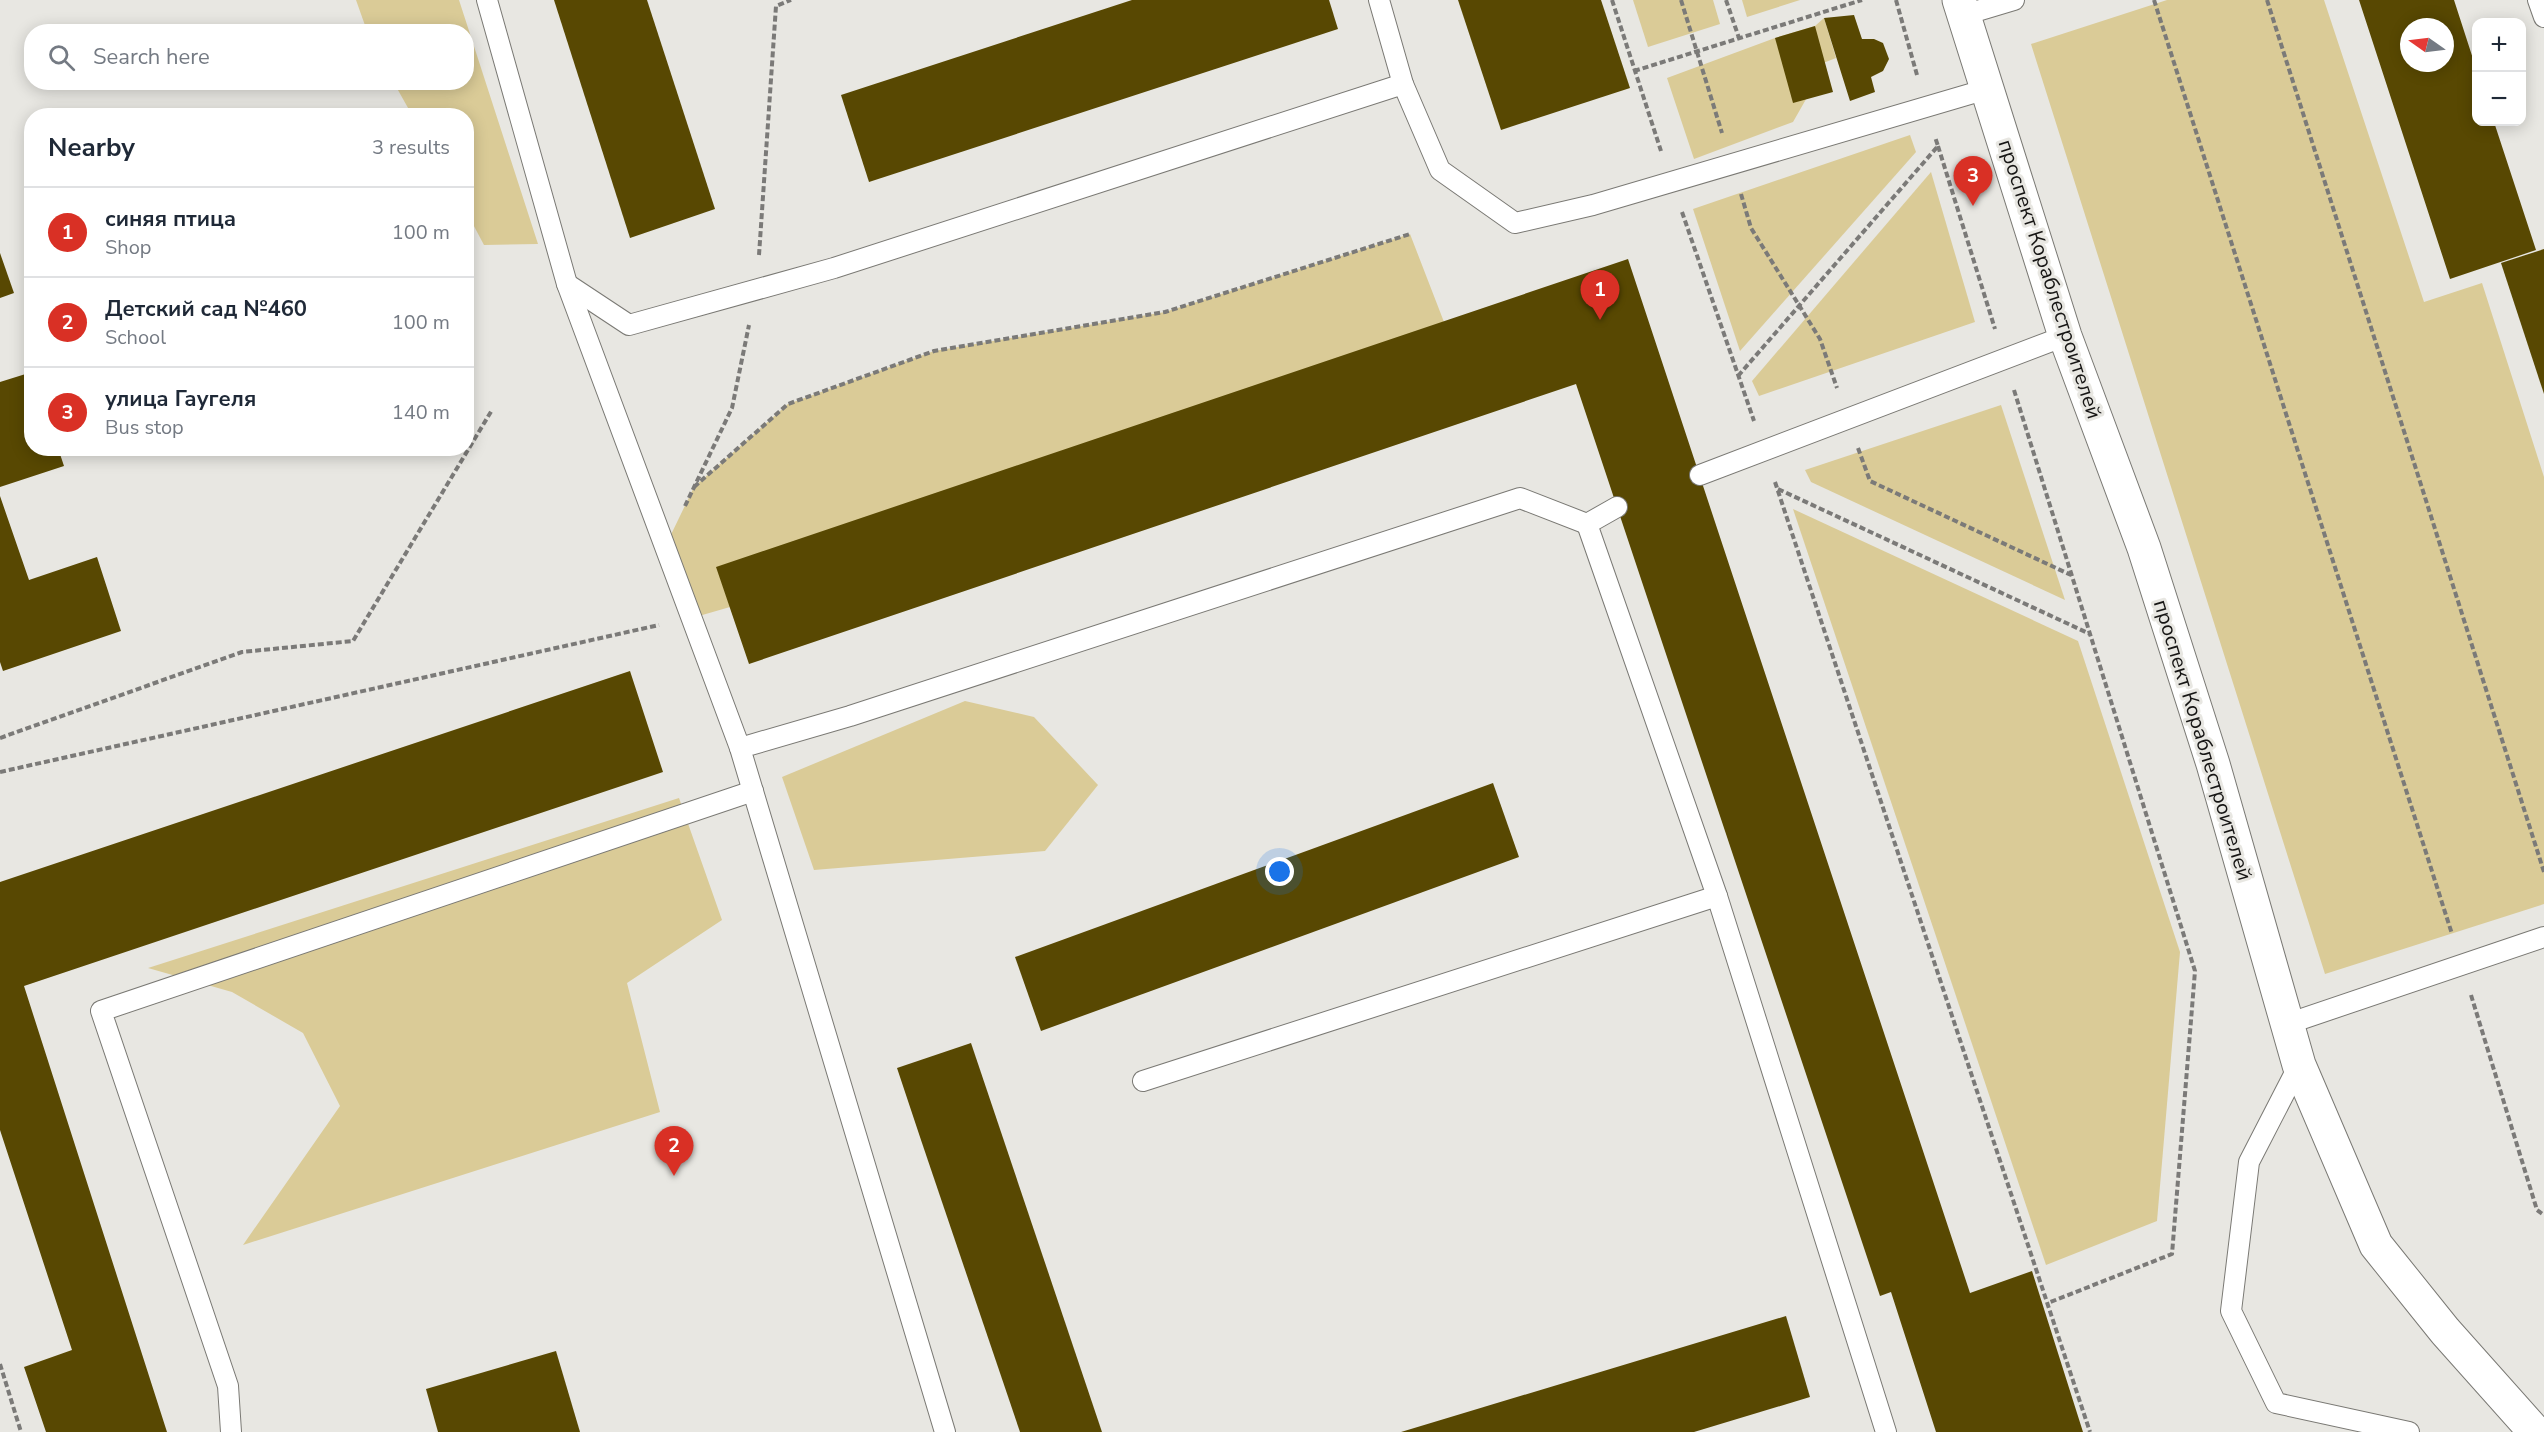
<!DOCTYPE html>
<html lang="en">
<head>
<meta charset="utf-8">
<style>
	body { margin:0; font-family:"Nunito Sans",sans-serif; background:#f6f6f7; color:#1f2937 }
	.controls { position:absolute; right:18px; top:18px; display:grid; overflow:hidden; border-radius:12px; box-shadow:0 3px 15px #0003 }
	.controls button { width:54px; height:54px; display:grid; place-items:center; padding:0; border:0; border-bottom:2px solid #e0e1e3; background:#fff; color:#1f2937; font:30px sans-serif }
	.compass { position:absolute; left:2400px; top:18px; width:54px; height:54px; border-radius:50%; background:#fff; box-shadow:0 3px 15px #0003; rotate:284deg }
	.you { position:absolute; left:1280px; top:872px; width:21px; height:21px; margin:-15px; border:4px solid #fff; border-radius:50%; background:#1a73e8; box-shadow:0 0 0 9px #1a73e833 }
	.badge { display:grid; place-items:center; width:39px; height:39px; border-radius:50%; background:#d93025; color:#fff; font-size:20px; font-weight:700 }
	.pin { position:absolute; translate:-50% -50px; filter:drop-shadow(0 2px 3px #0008) }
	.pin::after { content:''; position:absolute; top:32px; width:21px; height:18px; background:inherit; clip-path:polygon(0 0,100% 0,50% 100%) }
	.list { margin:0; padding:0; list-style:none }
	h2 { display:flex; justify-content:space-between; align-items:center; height:78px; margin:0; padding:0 24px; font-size:26px }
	h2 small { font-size:20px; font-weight:400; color:#747a83 }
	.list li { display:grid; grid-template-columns:39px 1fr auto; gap:18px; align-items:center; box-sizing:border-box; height:90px; padding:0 24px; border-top:2px solid #e0e1e3 }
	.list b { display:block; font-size:22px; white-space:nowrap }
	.list p { margin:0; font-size:20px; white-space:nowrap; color:#747a83 }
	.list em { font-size:20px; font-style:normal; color:#747a83 }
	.icon { flex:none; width:33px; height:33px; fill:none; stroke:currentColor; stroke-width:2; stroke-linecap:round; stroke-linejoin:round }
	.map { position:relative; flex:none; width:2544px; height:1432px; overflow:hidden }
	.search { position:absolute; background:#fff; box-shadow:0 3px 15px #0003; left:24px; top:24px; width:450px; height:66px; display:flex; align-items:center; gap:15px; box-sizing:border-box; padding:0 21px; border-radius:24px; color:#747a83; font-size:22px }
	.panel { position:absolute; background:#fff; box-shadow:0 3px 15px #0003; left:24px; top:108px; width:450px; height:348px; border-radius:24px }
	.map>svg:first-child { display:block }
	.green { fill:#dacb97 }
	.building { fill:#584802; fill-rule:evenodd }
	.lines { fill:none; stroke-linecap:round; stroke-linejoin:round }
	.lane-casing { stroke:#7a7974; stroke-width:22 }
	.secondary-casing { stroke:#7a7974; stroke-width:35 }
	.path { stroke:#7b7a78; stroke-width:4; stroke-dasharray:6 3; stroke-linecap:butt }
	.lane { stroke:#fff; stroke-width:20 }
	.secondary { stroke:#fff; stroke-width:33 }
	.labels { text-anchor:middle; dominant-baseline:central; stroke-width:6; stroke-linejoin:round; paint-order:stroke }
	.street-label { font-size:21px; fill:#161514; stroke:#e8e7e2 }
</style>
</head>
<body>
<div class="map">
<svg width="2544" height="1432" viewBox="0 0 2544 1432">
	<rect width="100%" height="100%" fill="#e8e7e2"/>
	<!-- green -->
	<g class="green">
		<path d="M 356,0 L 459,0 L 538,244 L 484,245 L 467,213 L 466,116 L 412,115 L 394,83 L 466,82 L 466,32 L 367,31 Z"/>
		<path d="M 1633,0 L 1713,0 L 1720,24 L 1648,47 Z"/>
		<path d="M 1742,0 L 1800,0 L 1747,17 Z"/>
		<path d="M 2167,0 L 2324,0 L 2424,302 L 2482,283 L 2544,477 L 2544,904 L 2325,974 L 2031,44 Z"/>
		<path d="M 1824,18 L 1836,58 L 1818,65 L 1821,73 L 1793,122 L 1694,159 L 1667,78 L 1775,38 L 1815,26 Z"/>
		<path d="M 1910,135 L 1916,152 L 1740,351 L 1693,209 Z"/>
		<path d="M 1931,172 L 1975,322 L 1759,396 L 1752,381 Z"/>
		<path d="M 1410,234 L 1444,322 L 717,568 L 730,607 L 692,618 L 665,547 L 694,487 L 788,404 L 934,351 L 1165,312 Z"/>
		<path d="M 2001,405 L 2065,600 L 1811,482 L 1805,470 Z"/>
		<path d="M 1793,509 L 2078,641 L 2180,952 L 2157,1221 L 2046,1265 Z"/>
		<path d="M 965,701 L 1034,717 L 1098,785 L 1045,851 L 814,870 L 782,777 Z"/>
		<path d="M 679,798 L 722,920 L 627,983 L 660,1112 L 243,1245 L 340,1106 L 303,1033 L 232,992 L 148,968 Z"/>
	</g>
	<!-- building -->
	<g class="building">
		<path d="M 554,0 L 647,0 L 715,209 L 630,238 Z"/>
		<path d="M 1132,0 L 1329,0 L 1338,29 L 869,182 L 841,95 Z"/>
		<path d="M 1458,0 L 1601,0 L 1630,88 L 1501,130 Z"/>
		<path d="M 2359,0 L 2454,0 L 2476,68 L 2476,122 L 2494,122 L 2536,250 L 2450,279 ZM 2409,27 L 2445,27 L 2445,63 L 2409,63 Z"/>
		<path d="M 1854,15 L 1862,39 L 1874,39 L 1883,43 L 1889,59 L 1883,71 L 1871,77 L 1875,92 L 1850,101 L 1824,18 Z"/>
		<path d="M 1815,26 L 1833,92 L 1793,103 L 1775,38 Z"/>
		<path d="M 2544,249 L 2544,394 L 2501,263 Z"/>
		<path d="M 0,253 L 14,293 L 0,298 Z"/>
		<path d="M 1628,259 L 1970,1293 L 2032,1271 L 2083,1432 L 1936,1432 L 1891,1292 L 1880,1296 L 1576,384 L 749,664 L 716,567 Z"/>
		<path d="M 32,372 L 32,448 L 58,448 L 64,466 L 0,487 L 0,382 Z"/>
		<path d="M 0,496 L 29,580 L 97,557 L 121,631 L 3,671 L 0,662 Z"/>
		<path d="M 630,671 L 663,772 L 24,986 L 167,1432 L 46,1432 L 24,1367 L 72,1350 L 0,1130 L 0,882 Z"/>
		<path d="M 1493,783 L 1519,857 L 1041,1031 L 1015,957 Z"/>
		<path d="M 971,1043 L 1102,1432 L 1020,1432 L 921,1140 L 897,1068 Z"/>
		<path d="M 1786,1316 L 1810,1397 L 1694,1432 L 1401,1432 Z"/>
		<path d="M 556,1351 L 580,1432 L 438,1432 L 426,1389 Z"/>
	</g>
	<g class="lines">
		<defs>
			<g id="lane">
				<path d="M 487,0 L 567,284 L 740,748"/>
				<path d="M 1379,0 L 1403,84 L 1440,170 L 1515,223 L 1593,205 L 1987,89"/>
				<path d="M 2538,0 L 2544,17"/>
				<path d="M 1964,15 L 2014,0"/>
				<path d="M 567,284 L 629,325 L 834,268 L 1403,84"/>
				<path d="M 1700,475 L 2065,336"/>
				<path d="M 1617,507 L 1587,524 L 1717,896 L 1886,1432"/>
				<path d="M 2287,1024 L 2544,937"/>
				<path d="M 2299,1065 L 2249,1162 L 2231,1311 L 2276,1403 L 2409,1432"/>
				<path d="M 1143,1081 L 1717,896"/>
				<path d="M 231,1432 L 228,1386 L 101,1011 L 753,791"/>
				<path d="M 945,1432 L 740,748 L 850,716 L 1520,498 L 1587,524"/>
			</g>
			<path id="secondary" d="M 1959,0 L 2065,336 L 2144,548 L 2213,764 L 2299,1065 L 2376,1245 L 2445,1331 L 2535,1432"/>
		</defs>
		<!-- lane casing -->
		<use href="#lane" class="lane-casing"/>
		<!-- secondary casing -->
		<use href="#secondary" class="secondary-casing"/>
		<!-- path -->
		<g class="path">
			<path d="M 1612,0 L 1661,151"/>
			<path d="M 1681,0 L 1722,133"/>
			<path d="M 1726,0 L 1739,38"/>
			<path d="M 1896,0 L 1917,75"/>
			<path d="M 2154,0 L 2452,934"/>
			<path d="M 2267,0 L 2544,872"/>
			<path d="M 1634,71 L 1862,0"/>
			<path d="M 1938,146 L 1995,329"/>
			<path d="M 1741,194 L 1751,228 L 1820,339 L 1837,388"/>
			<path d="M 1682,212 L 1754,421"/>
			<path d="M 759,255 L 776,6 L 791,0"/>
			<path d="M 1738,376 L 1938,146 L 1935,137"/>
			<path d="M 2014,390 L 2195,971 L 2172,1254 L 2048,1303"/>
			<path d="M 1858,448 L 1870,481 L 2071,575"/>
			<path d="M 1775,482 L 2090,1432"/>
			<path d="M 694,487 L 788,404 L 934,351 L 1165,312 L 1410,234"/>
			<path d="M 1778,489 L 2090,634"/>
			<path d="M 685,506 L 732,408 L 749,325"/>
			<path d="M 0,738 L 242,652 L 353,641 L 492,410"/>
			<path d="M 0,772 L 659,625"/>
			<path d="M 2471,995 L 2537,1210 L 2544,1215"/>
			<path d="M 0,1364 L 21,1432"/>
		</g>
		<!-- lane -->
		<use href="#lane" class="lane"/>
		<!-- secondary -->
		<use href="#secondary" class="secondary"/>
	</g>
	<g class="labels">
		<!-- street labels -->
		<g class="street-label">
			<text transform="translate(2050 279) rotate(72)">проспект Кораблестроителей</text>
			<text transform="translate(2203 740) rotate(73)">проспект Кораблестроителей</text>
		</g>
	</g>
</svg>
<div class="controls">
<button>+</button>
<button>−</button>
</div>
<svg class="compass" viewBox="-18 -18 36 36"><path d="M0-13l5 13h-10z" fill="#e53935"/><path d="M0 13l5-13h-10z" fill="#747a83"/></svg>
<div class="you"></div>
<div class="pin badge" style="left:1600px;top:320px">1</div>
<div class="pin badge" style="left:674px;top:1176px">2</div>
<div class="pin badge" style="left:1973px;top:206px">3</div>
<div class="search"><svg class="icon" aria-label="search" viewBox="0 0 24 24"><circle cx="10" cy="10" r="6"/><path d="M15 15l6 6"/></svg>Search here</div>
<section class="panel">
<h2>Nearby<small>3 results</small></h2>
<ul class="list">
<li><span class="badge">1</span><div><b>синяя птица</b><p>Shop</p></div><em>100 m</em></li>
<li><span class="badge">2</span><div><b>Детский сад №460</b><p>School</p></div><em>100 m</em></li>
<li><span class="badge">3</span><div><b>улица Гаугеля</b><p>Bus stop</p></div><em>140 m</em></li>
</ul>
</section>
</div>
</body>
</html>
